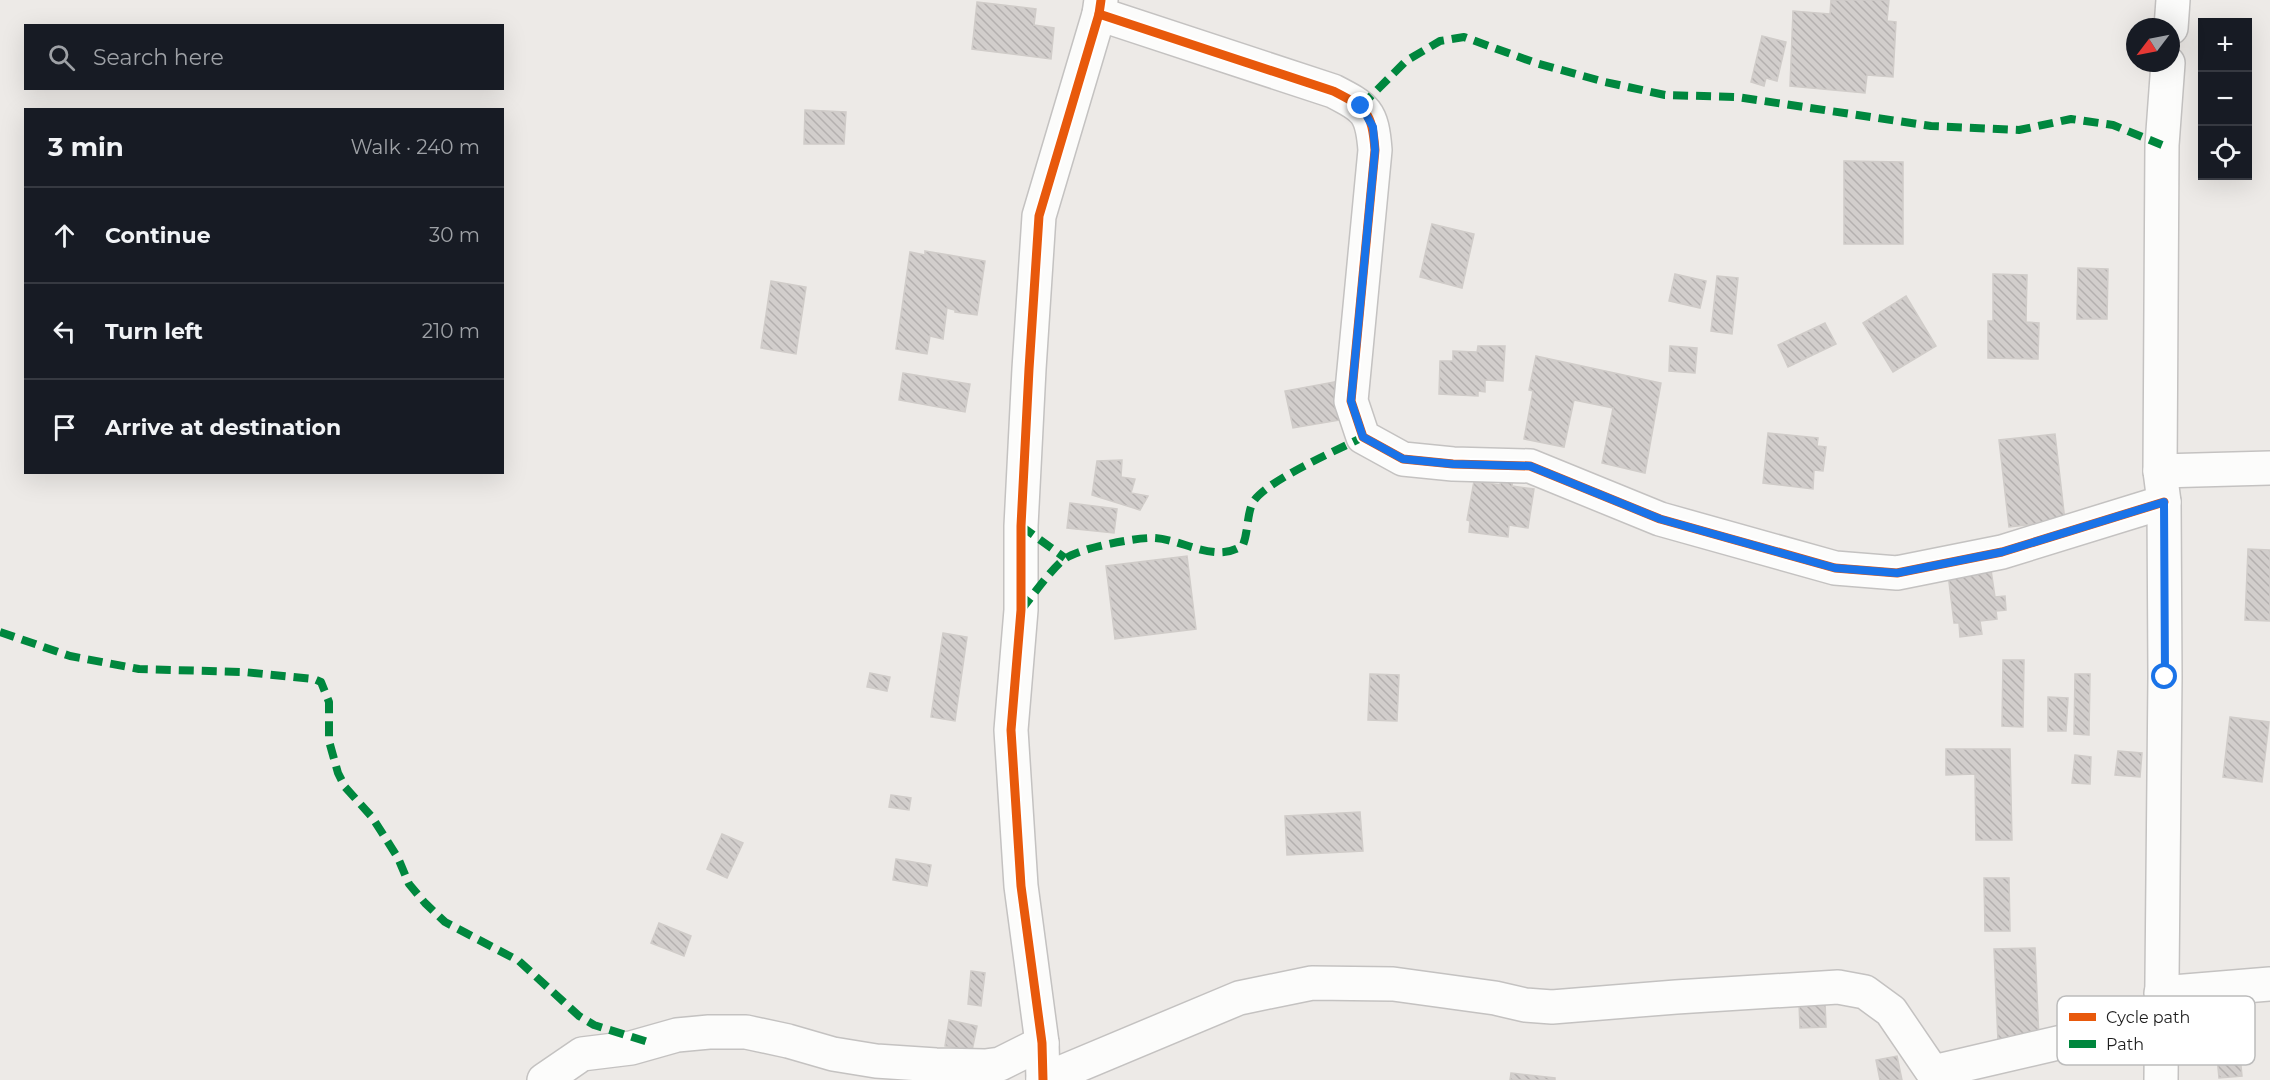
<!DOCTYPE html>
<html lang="en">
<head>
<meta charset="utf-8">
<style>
	body { margin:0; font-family:Montserrat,sans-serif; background:#20242c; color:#f1f3f6 }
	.controls { position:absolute; right:18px; top:18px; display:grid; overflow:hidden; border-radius:0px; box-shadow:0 6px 24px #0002 }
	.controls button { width:54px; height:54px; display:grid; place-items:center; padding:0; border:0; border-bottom:2px solid #363941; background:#171b24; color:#f1f3f6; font:30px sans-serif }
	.compass { position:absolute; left:2126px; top:18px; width:54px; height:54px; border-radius:50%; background:#171b24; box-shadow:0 6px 24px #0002; rotate:238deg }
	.stop { position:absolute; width:18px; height:18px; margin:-14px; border:4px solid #1a73e8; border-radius:50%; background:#fff }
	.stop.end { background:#1a73e8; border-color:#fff; box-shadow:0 2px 6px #0008 }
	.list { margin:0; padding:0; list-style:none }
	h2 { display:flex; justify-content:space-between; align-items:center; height:78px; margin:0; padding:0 24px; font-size:26px }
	h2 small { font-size:20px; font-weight:400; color:#9ea1a6 }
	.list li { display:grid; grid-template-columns:39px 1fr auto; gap:18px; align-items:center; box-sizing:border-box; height:96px; padding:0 24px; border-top:2px solid #363941 }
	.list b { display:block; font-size:22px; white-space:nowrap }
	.list em { font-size:20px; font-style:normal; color:#9ea1a6 }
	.icon { flex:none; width:33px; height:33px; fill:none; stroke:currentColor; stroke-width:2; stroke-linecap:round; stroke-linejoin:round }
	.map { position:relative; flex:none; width:2270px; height:1080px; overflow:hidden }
	.search { position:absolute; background:#171b24; box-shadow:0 6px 24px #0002; left:24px; top:24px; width:480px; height:66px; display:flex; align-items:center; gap:15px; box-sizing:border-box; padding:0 21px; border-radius:0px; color:#9ea1a6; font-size:22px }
	.panel { position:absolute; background:#171b24; box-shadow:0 6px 24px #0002; left:24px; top:108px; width:480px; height:366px; border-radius:0px }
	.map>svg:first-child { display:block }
	.building { fill:url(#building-back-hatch); stroke:#d0ccc9; stroke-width:1.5 }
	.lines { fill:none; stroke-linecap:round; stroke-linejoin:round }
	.minor-casing { stroke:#c4c2c1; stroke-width:36 }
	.minor { stroke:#fcfcfb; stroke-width:33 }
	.quiet { stroke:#00873e; stroke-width:8; stroke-dasharray:15 8; stroke-linecap:butt }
	.cycleway-casing { stroke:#fff; stroke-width:13 }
	.cycleway { stroke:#e8590c; stroke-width:9 }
	.route { stroke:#1a73e8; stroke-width:8 }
	.key { fill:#fff; stroke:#bcbcbc; stroke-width:1.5 }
	.key-label { font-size:16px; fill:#1e1e1e }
</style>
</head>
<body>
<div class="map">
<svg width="2270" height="1080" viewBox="0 0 2270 1080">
	<defs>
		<pattern id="building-back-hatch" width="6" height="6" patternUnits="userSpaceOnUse" patternTransform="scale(1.5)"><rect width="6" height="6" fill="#d2cecc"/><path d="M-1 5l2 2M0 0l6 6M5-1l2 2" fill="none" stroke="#b4b0af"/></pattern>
	</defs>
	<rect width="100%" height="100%" fill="#edeae7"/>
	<!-- building -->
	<g class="building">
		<path d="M 1831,0 L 1889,0 L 1887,21 L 1896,22 L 1893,77 L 1867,75 L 1865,93 L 1790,86 L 1793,11 L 1830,14 Z"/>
		<path d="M 977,2 L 1036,9 L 1034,25 L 1054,28 L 1051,59 L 972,49 Z"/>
		<path d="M 1762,36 L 1786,42 L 1777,81 L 1766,78 L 1764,86 L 1751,82 Z"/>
		<path d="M 805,110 L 846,112 L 844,144 L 804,144 Z"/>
		<path d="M 1844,161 L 1903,162 L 1903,244 L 1844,244 Z"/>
		<path d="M 1432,224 L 1474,234 L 1462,288 L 1420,277 Z"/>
		<path d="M 925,251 L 985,261 L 977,315 L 955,312 L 955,310 L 947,308 L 943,339 L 930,336 L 927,354 L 896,349 L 910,252 L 925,255 Z"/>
		<path d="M 2078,268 L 2108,269 L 2107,319 L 2077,319 Z"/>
		<path d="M 1675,274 L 1706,281 L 1700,308 L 1669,301 Z"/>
		<path d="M 1993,274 L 2027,275 L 2026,322 L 2039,323 L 2038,359 L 1988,358 L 1988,321 L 1993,321 Z"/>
		<path d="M 1717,276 L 1738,278 L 1732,334 L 1711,331 Z"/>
		<path d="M 771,281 L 806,287 L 796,354 L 761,348 Z"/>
		<path d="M 1906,296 L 1936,346 L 1893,372 L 1863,323 Z"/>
		<path d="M 1825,323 L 1836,344 L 1788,367 L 1778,345 Z"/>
		<path d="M 1478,346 L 1505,346 L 1503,381 L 1485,380 L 1485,392 L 1478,391 L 1478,396 L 1439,394 L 1440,361 L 1453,361 L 1453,351 L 1477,352 Z"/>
		<path d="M 1670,346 L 1697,348 L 1695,373 L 1669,371 Z"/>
		<path d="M 1536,356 L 1661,383 L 1645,473 L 1602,463 L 1613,408 L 1574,400 L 1564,447 L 1524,439 L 1533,391 L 1529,390 Z"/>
		<path d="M 903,373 L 970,384 L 965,412 L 899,400 Z"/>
		<path d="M 1339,381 L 1346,419 L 1293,428 L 1285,391 Z"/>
		<path d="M 1768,433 L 1818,438 L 1817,446 L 1826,447 L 1823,471 L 1814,470 L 1813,489 L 1763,483 Z"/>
		<path d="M 2055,434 L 2065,521 L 2009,527 L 1999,440 Z"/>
		<path d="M 1122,460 L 1121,477 L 1135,479 L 1131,493 L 1148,496 L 1140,510 L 1092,495 L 1097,461 Z"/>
		<path d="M 1501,476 L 1513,478 L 1512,486 L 1534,489 L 1528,528 L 1509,525 L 1508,537 L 1469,532 L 1470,521 L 1467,520 L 1474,481 L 1500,485 Z"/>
		<path d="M 1070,503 L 1117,509 L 1114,533 L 1067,528 Z"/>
		<path d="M 2248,549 L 2270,550 L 2270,621 L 2245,620 Z"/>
		<path d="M 1187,556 L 1196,629 L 1115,639 L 1106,566 Z"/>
		<path d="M 1991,570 L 1995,597 L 2005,596 L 2006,610 L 1996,611 L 1997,619 L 1980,621 L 1982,634 L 1960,637 L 1959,623 L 1954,623 L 1948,574 Z"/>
		<path d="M 943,633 L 967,637 L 955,721 L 931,717 Z"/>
		<path d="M 2003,660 L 2024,660 L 2023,727 L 2002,726 Z"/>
		<path d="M 870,673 L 890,677 L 887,691 L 867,687 Z"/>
		<path d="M 1370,674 L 1399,675 L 1397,721 L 1368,720 Z"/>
		<path d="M 2075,674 L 2090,674 L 2089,735 L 2074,734 Z"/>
		<path d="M 2048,697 L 2068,698 L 2066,731 L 2048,731 Z"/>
		<path d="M 2230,717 L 2269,722 L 2262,782 L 2223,777 Z"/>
		<path d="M 1946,749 L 2010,749 L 2012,840 L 1976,840 L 1975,774 L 1946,775 Z"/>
		<path d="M 2118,751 L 2142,753 L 2140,777 L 2115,775 Z"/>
		<path d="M 2075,755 L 2091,757 L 2090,784 L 2072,783 Z"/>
		<path d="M 891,795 L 911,798 L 909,810 L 889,807 Z"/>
		<path d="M 1360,812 L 1363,851 L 1287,855 L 1285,816 Z"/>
		<path d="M 722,834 L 743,843 L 727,878 L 707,869 Z"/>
		<path d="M 896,859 L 931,865 L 927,886 L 893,880 Z"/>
		<path d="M 1984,878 L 2009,878 L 2010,931 L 1985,931 Z"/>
		<path d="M 659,923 L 691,936 L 684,956 L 651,943 Z"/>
		<path d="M 2035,948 L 2039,1039 L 1998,1041 L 1994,949 Z"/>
		<path d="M 971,971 L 985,973 L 981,1006 L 968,1004 Z"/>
		<path d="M 1825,1002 L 1826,1027 L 1800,1028 L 1799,1003 Z"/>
		<path d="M 949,1020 L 977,1026 L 972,1051 L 945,1046 Z"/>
		<path d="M 2237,1024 L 2242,1076 L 2219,1078 L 2214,1026 Z"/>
		<path d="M 1897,1056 L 1902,1080 L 1880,1080 L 1876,1060 Z"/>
		<path d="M 1511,1073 L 1555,1078 L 1555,1080 L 1510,1080 Z"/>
	</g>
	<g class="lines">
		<defs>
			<g id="minor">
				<path d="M 1099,14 L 1333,91 C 1366,108 1372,111 1375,150 L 1351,401 L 1363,437 L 1403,459 L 1453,464 L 1530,466 L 1660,519 L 1835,568 L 1897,573 L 2002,552 L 2164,502"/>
				<path d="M 2171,28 L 2173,0"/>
				<path d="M 2160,471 L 2270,468"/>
				<path d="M 2161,993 L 2270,984"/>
				<path d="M 1933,1072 L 2161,1019"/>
				<path d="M 544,1080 L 582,1054 L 631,1048 L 677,1035 L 709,1032 L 746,1032 L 788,1041 L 833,1054 L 876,1061 L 936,1065 L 985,1066 L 1000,1064 L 1042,1043"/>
				<path d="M 1043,1080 L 1042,1043 L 1021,886 L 1011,730 L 1021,610 L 1021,526 L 1029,369 L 1039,216 L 1099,14 L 1101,0"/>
				<path d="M 1043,1080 L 1239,998 L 1312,983 L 1393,984 L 1495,998 L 1525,1005 L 1552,1007 L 1676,997 L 1838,987 L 1865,992 L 1891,1011 L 1938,1080"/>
				<path d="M 2161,1080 L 2165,677 L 2164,502 L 2160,471 L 2162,145 L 2168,63"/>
			</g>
		</defs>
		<!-- minor casing -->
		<use href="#minor" class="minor-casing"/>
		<!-- minor -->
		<use href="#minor" class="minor"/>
		<!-- quiet -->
		<g class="quiet">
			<path d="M 1361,106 L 1406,61 L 1440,41 L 1464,37 L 1536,63 L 1605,82 L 1665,95 L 1737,97 L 1931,126 L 2019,130 L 2071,119 L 2113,125 L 2162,145"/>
			<path d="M 1021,526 L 1065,558"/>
			<path d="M 1021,610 C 1031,598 1054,565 1066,558 C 1081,548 1137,537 1155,538 C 1184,540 1217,564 1243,545 C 1248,532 1247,516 1252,504 C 1262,482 1340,449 1363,437"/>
			<path d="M 0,632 L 70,656 L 139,669 L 244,672 L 314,679 L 321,682 L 329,702 L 329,741 L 338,773 L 345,787 L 372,817 L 398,858 L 409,884 L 425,903 L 445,922 L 519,961 L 579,1016 L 594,1025 L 648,1042"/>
		</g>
		<defs>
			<g id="cycleway">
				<path d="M 1099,14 L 1333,91 C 1366,108 1372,111 1375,150 L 1351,401 L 1363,437 L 1403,459 L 1453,464 L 1530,466 L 1660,519 L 1835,568 L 1897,573 L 2002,552 L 2164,502"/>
				<path d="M 1043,1080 L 1042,1043 L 1021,886 L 1011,730 L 1021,610 L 1021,526 L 1029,369 L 1039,216 L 1099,14 L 1101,0"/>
			</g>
		</defs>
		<!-- cycleway casing -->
		<use href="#cycleway" class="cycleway-casing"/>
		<!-- cycleway -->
		<use href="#cycleway" class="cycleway"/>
	</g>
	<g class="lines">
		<!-- route -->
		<path class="route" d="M 1361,106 L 1373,127 L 1375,150 L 1351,401 L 1363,437 L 1403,459 L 1453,464 L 1530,466 L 1660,519 L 1835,568 L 1897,573 L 2002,552 L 2164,502 L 2165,677"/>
	</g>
	<!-- legend -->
	<rect x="2057" y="996" width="198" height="69" rx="9" class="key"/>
	<rect x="2069" y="1013" width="27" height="8" fill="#e8590c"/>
	<rect x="2069" y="1040" width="27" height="8" fill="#00873e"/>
	<g class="key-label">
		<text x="2106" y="1023">Cycle path</text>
		<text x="2106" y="1050">Path</text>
	</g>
</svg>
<div class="controls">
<button>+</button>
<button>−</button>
<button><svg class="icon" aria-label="locate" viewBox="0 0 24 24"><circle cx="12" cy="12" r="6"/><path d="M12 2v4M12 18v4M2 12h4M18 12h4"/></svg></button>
</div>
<svg class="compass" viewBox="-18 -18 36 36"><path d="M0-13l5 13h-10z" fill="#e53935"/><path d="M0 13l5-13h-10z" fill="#9ea1a6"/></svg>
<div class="stop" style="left:2165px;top:677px"></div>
<div class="stop end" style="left:1361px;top:106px"></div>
<div class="search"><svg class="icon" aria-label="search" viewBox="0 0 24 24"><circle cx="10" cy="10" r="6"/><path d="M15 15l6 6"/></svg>Search here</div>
<section class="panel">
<h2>3 min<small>Walk · 240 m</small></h2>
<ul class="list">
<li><svg class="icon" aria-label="ahead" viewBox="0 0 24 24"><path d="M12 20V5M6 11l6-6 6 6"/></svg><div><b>Continue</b></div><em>30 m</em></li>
<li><svg class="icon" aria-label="left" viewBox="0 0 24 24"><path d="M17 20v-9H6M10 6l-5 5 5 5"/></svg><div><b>Turn left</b></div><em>210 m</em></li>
<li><svg class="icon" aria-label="arrive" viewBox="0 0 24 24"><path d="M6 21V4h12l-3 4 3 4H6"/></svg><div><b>Arrive at destination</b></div></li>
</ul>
</section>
</div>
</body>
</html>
